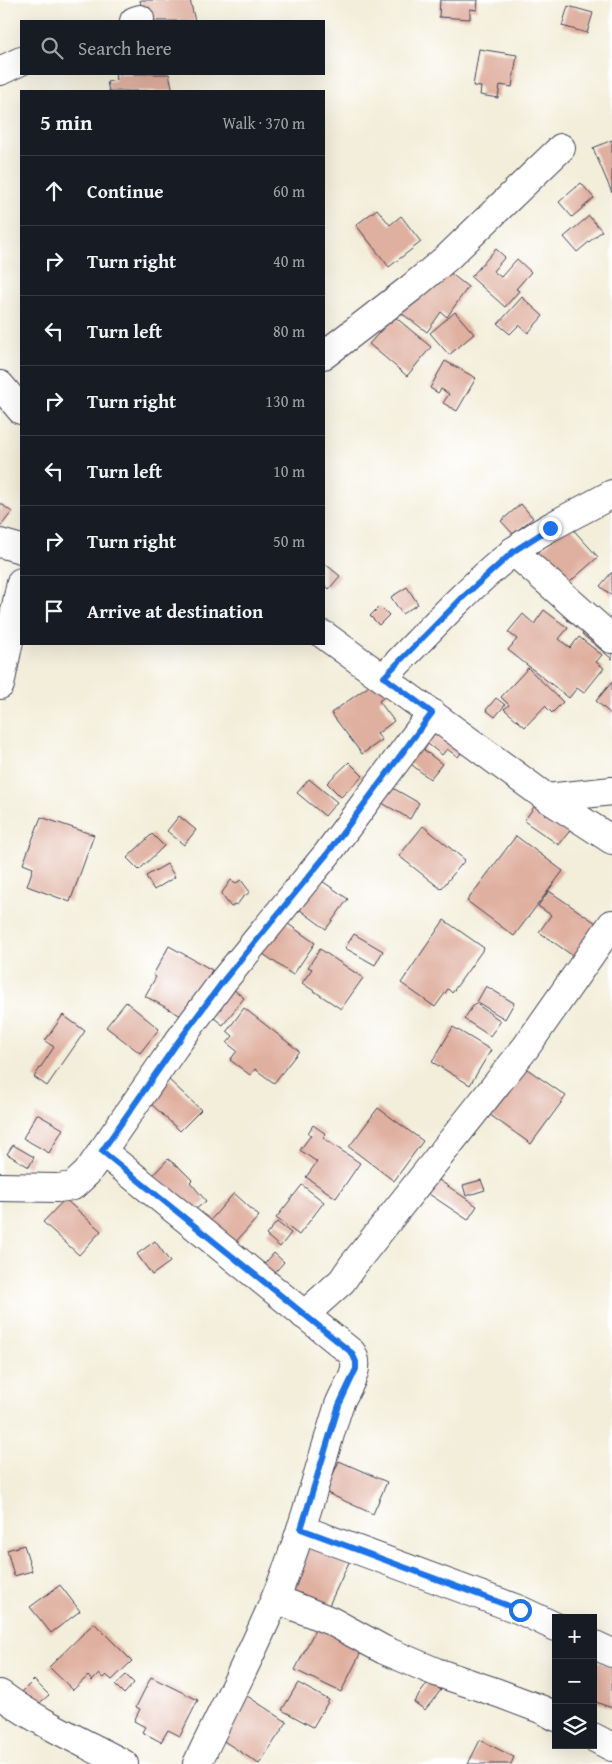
<!DOCTYPE html>
<html lang="en">
<head>
<meta charset="utf-8">
<style>
	body { margin:0; font-family:"Gentium Book Plus",serif; background:#242831; color:#f1f3f6 }
	.controls { position:absolute; right:15px; bottom:15px; display:grid; overflow:hidden; border-radius:0px; box-shadow:0 5px 20px #0002 }
	.controls button { width:45px; height:45px; display:grid; place-items:center; padding:0; border:0; border-bottom:1px solid #363941; background:#171b24; color:#f1f3f6; font:25px sans-serif }
	.stop { position:absolute; width:15px; height:15px; margin:-11px; border:4px solid #1a73e8; border-radius:50%; background:#fff }
	.stop.end { background:#1a73e8; border-color:#fff; box-shadow:0 1px 5px #0008 }
	.list { margin:0; padding:0; list-style:none }
	h2 { display:flex; justify-content:space-between; align-items:center; height:65px; margin:0; padding:0 20px; font-size:21px }
	h2 small { font-size:16px; font-weight:400; color:#9ea1a6 }
	.list li { display:grid; grid-template-columns:32px 1fr auto; gap:15px; align-items:center; box-sizing:border-box; height:70px; padding:0 20px; border-top:1px solid #363941 }
	.list b { display:block; font-size:19px; white-space:nowrap }
	.list em { font-size:16px; font-style:normal; color:#9ea1a6 }
	.icon { flex:none; width:28px; height:28px; fill:none; stroke:currentColor; stroke-width:2; stroke-linecap:round; stroke-linejoin:round }
	.map { position:relative; flex:none; width:612px; height:1764px; overflow:hidden }
	.search { position:absolute; background:#171b24; box-shadow:0 5px 20px #0002; left:20px; top:20px; width:305px; height:55px; display:flex; align-items:center; gap:12px; box-sizing:border-box; padding:0 18px; border-radius:0px; color:#9ea1a6; font-size:19px }
	.panel { position:absolute; background:#171b24; box-shadow:0 5px 20px #0002; left:20px; top:90px; width:305px; height:555px; border-radius:0px }
	.map>svg:first-child { display:block }
	.building { fill:#dfaf9f }
	.lines { fill:none; stroke-linecap:round; stroke-linejoin:round }
	.minor-casing { stroke:#414153; stroke-width:30 }
	.minor { stroke:#fff; stroke-width:28 }
	.route { stroke:#1a73e8; stroke-width:6 }
</style>
</head>
<body>
<div class="map">
<svg width="612" height="1764" viewBox="0 0 612 1764">
	<rect width="100%" height="100%" fill="#fff"/>
	<filter id="ink" filterUnits="userSpaceOnUse"><feTurbulence type="fractalNoise" baseFrequency=".02" numOctaves="2"/><feDisplacementMap in="SourceGraphic" scale="10" xChannelSelector="R" yChannelSelector="G"/><feConvolveMatrix kernelMatrix="1 2 1 2 8 2 1 2 1" color-interpolation-filters="sRGB"/></filter>
	<filter id="wash" filterUnits="userSpaceOnUse"><feTurbulence type="fractalNoise" baseFrequency=".0096" numOctaves="4" result="noise"/><feDisplacementMap in="SourceGraphic" scale="20" xChannelSelector="R" yChannelSelector="G"/><feGaussianBlur stdDeviation="1.12" result="paint"/><feColorMatrix in="noise" values="0 0 0 0 0 0 0 0 0 0 0 0 0 0 0 0 0 1.4 0 .05"/><feComposite in="paint" operator="in"/></filter>
	<g filter="url(#wash)">
		<rect width="100%" height="100%" fill="#f3eeda"/>
		<g id="blocks">
			<!-- building -->
			<g class="building">
				<path d="M 140,0 L 190,0 L 195,21 L 149,21 L 143,15 Z"/>
				<path d="M 440,0 L 478,0 L 477,10 L 470,9 L 470,19 L 439,17 Z"/>
				<path d="M 568,6 L 593,13 L 587,33 L 562,26 Z"/>
				<path d="M 479,49 L 517,55 L 512,87 L 500,85 L 498,98 L 480,95 L 481,87 L 473,86 Z"/>
				<path d="M 115,74 L 169,74 L 173,91 L 109,91 L 107,82 L 116,80 Z"/>
				<path d="M 612,140 L 612,193 L 593,148 Z"/>
				<path d="M 581,183 L 594,198 L 572,217 L 559,202 Z"/>
				<path d="M 377,209 L 390,225 L 401,216 L 421,242 L 389,267 L 356,225 Z"/>
				<path d="M 589,216 L 602,231 L 577,252 L 564,237 Z"/>
				<path d="M 496,249 L 505,257 L 493,271 L 501,277 L 517,259 L 531,272 L 516,289 L 519,291 L 505,307 L 471,277 Z"/>
				<path d="M 440,265 L 468,287 L 447,317 L 441,312 L 427,332 L 401,313 Z"/>
				<path d="M 522,297 L 543,316 L 528,333 L 519,325 L 510,334 L 498,324 Z"/>
				<path d="M 455,312 L 474,334 L 449,355 L 430,333 Z"/>
				<path d="M 394,316 L 431,347 L 407,376 L 369,344 Z"/>
				<path d="M 445,361 L 476,378 L 457,411 L 443,403 L 449,394 L 441,389 L 438,393 L 430,388 Z"/>
				<path d="M 0,503 L 12,512 L 0,527 Z"/>
				<path d="M 521,504 L 533,518 L 513,534 L 501,521 Z"/>
				<path d="M 569,525 L 598,557 L 562,589 L 533,557 Z"/>
				<path d="M 324,563 L 340,576 L 329,589 L 324,584 Z"/>
				<path d="M 612,572 L 612,596 L 600,586 Z"/>
				<path d="M 407,587 L 418,604 L 402,614 L 391,597 Z"/>
				<path d="M 380,606 L 389,615 L 379,625 L 370,616 Z"/>
				<path d="M 544,610 L 568,628 L 559,639 L 570,648 L 579,637 L 602,655 L 596,662 L 604,668 L 584,693 L 577,688 L 569,698 L 508,650 L 517,639 L 508,632 L 523,614 L 534,624 Z"/>
				<path d="M 574,611 L 612,642 L 612,659 L 582,634 L 585,631 L 567,620 Z"/>
				<path d="M 528,668 L 563,702 L 552,713 L 545,706 L 525,727 L 504,709 L 509,705 L 501,697 Z"/>
				<path d="M 379,679 L 389,693 L 379,701 L 394,721 L 377,734 L 382,740 L 362,754 L 331,713 Z"/>
				<path d="M 612,682 L 612,715 L 596,701 Z"/>
				<path d="M 496,698 L 505,705 L 495,717 L 486,710 Z"/>
				<path d="M 434,719 L 467,744 L 458,757 L 447,749 L 442,755 L 428,744 L 424,750 L 442,764 L 430,779 L 403,758 Z"/>
				<path d="M 349,762 L 363,776 L 341,797 L 327,783 Z"/>
				<path d="M 309,779 L 337,802 L 325,816 L 297,793 Z"/>
				<path d="M 391,787 L 419,803 L 410,819 L 382,803 Z"/>
				<path d="M 539,800 L 574,825 L 559,845 L 524,821 Z"/>
				<path d="M 179,816 L 196,830 L 184,845 L 167,831 Z"/>
				<path d="M 41,817 L 94,835 L 70,902 L 27,886 L 33,868 L 23,864 Z"/>
				<path d="M 423,826 L 465,860 L 441,889 L 399,856 Z"/>
				<path d="M 152,834 L 164,846 L 139,870 L 127,858 Z"/>
				<path d="M 516,836 L 563,871 L 514,936 L 467,901 Z"/>
				<path d="M 167,864 L 175,877 L 154,890 L 146,876 Z"/>
				<path d="M 231,880 L 236,883 L 241,880 L 250,892 L 242,898 L 237,905 L 235,904 L 231,907 L 221,894 Z"/>
				<path d="M 322,881 L 348,899 L 326,929 L 300,910 Z"/>
				<path d="M 549,891 L 599,925 L 576,958 L 539,932 L 551,915 L 538,906 Z"/>
				<path d="M 281,919 L 315,943 L 293,975 L 259,951 Z"/>
				<path d="M 444,920 L 484,948 L 452,993 L 448,989 L 435,1007 L 401,983 Z"/>
				<path d="M 354,934 L 383,951 L 375,965 L 345,948 Z"/>
				<path d="M 169,946 L 212,970 L 185,1018 L 145,996 L 156,977 L 153,975 Z"/>
				<path d="M 320,949 L 363,978 L 341,1009 L 302,983 L 312,969 L 308,967 Z"/>
				<path d="M 228,985 L 244,998 L 223,1025 L 206,1012 Z"/>
				<path d="M 486,986 L 514,1003 L 505,1019 L 477,1002 Z"/>
				<path d="M 126,1002 L 159,1029 L 140,1053 L 106,1027 Z"/>
				<path d="M 475,1003 L 501,1021 L 490,1036 L 464,1019 Z"/>
				<path d="M 244,1008 L 299,1051 L 274,1083 L 255,1069 L 250,1075 L 230,1060 L 237,1051 L 227,1043 L 233,1036 L 227,1031 Z"/>
				<path d="M 63,1015 L 85,1031 L 47,1086 L 34,1077 L 54,1047 L 45,1041 Z"/>
				<path d="M 453,1027 L 491,1050 L 470,1085 L 432,1062 Z"/>
				<path d="M 517,1062 L 566,1096 L 531,1144 L 483,1110 Z"/>
				<path d="M 167,1078 L 201,1110 L 180,1131 L 147,1100 Z"/>
				<path d="M 378,1108 L 423,1141 L 394,1181 L 349,1147 Z"/>
				<path d="M 37,1114 L 63,1129 L 49,1153 L 23,1138 Z"/>
				<path d="M 313,1125 L 326,1134 L 323,1138 L 360,1163 L 336,1198 L 306,1177 L 317,1162 L 300,1150 L 311,1135 L 308,1133 Z"/>
				<path d="M 13,1145 L 34,1157 L 29,1167 L 7,1154 Z"/>
				<path d="M 168,1159 L 177,1166 L 178,1166 L 192,1180 L 190,1182 L 206,1201 L 191,1213 L 176,1193 L 153,1175 Z"/>
				<path d="M 436,1178 L 477,1206 L 468,1220 L 426,1192 Z"/>
				<path d="M 481,1180 L 485,1190 L 466,1196 L 463,1185 Z"/>
				<path d="M 302,1185 L 324,1202 L 299,1235 L 276,1218 Z"/>
				<path d="M 234,1193 L 259,1216 L 233,1245 L 208,1223 Z"/>
				<path d="M 65,1199 L 101,1231 L 79,1255 L 43,1222 Z"/>
				<path d="M 277,1222 L 291,1233 L 280,1247 L 266,1235 Z"/>
				<path d="M 155,1241 L 170,1262 L 152,1275 L 137,1254 Z"/>
				<path d="M 274,1253 L 284,1262 L 271,1277 L 261,1268 Z"/>
				<path d="M 339,1461 L 387,1482 L 373,1514 L 325,1492 Z"/>
				<path d="M 306,1540 L 350,1560 L 325,1614 L 281,1594 Z"/>
				<path d="M 24,1545 L 32,1571 L 14,1576 L 7,1550 Z"/>
				<path d="M 60,1585 L 80,1611 L 51,1633 L 30,1607 Z"/>
				<path d="M 94,1623 L 132,1661 L 112,1680 L 106,1675 L 103,1678 L 99,1674 L 92,1681 L 88,1676 L 73,1690 L 49,1667 Z"/>
				<path d="M 317,1626 L 363,1648 L 341,1692 L 295,1670 Z"/>
				<path d="M 593,1660 L 612,1667 L 612,1708 L 593,1701 Z"/>
				<path d="M 126,1675 L 134,1683 L 124,1694 L 115,1685 Z"/>
				<path d="M 151,1677 L 198,1700 L 180,1736 L 168,1730 L 161,1742 L 142,1732 L 145,1727 L 134,1721 L 140,1709 L 136,1707 Z"/>
				<path d="M 34,1680 L 49,1695 L 36,1706 L 22,1692 Z"/>
				<path d="M 429,1681 L 441,1690 L 425,1710 L 414,1702 Z"/>
				<path d="M 298,1683 L 329,1700 L 313,1727 L 282,1710 Z"/>
				<path d="M 241,1692 L 287,1722 L 259,1764 L 213,1734 Z"/>
				<path d="M 480,1740 L 514,1757 L 511,1764 L 468,1764 Z"/>
			</g>
		</g>
	</g>
	<g filter="url(#ink)">
		<use href="#blocks" fill-opacity="0" stroke="#414153" stroke-width="1"/>
		<g class="lines">
			<defs>
				<g id="minor">
					<path d="M 134,21 L 140,19"/>
					<path d="M 0,71 L 21,61"/>
					<path d="M 324,355 L 411,288 L 448,257 L 561,148"/>
					<path d="M 0,385 L 21,410"/>
					<path d="M 0,543 L 21,549"/>
					<path d="M 513,551 L 612,639"/>
					<path d="M 324,635 L 547,798 L 612,840"/>
					<path d="M 384,677 C 425,635 466,589 513,552 C 542,528 579,513 612,494"/>
					<path d="M 0,685 L 21,582"/>
					<path d="M 547,798 L 612,791"/>
					<path d="M 102,1151 L 352,1353 C 363,1371 343,1390 338,1408 C 318,1472 301,1538 275,1599 C 252,1655 223,1709 197,1764"/>
					<path d="M 0,1187 L 58,1188 L 73,1186 L 87,1173 L 175,1046 L 224,980 L 327,854 L 432,713"/>
					<path d="M 304,1315 L 342,1281 L 353,1265 L 526,1047 L 612,924"/>
					<path d="M 301,1529 L 520,1610 L 556,1627"/>
					<path d="M 276,1599 L 331,1621 L 384,1650 L 436,1672 L 498,1693 L 543,1710 L 556,1717"/>
					<path d="M 593,1644 L 612,1653"/>
					<path d="M 0,1694 C 37,1722 83,1742 124,1764"/>
					<path d="M 593,1737 L 612,1747"/>
				</g>
			</defs>
			<!-- minor casing -->
			<use href="#minor" class="minor-casing"/>
			<!-- minor -->
			<use href="#minor" class="minor"/>
		</g>
	</g>
	<g class="lines" filter="url(#ink)">
		<!-- route -->
		<path class="route" d="M 520,1610 L 301,1529 L 339,1405 L 356,1369 L 356,1362 L 352,1353 L 102,1151 L 175,1046 L 224,980 L 327,854 L 432,713 L 384,677 L 462,598 L 514,551 L 550,528"/>
	</g>
</svg>
<div class="controls">
<button>+</button>
<button>−</button>
<button><svg class="icon" aria-label="layers" viewBox="0 0 24 24"><path d="M12 4l9 5-9 5-9-5zM3 14l9 5 9-5"/></svg></button>
</div>
<div class="stop" style="left:520px;top:1610px"></div>
<div class="stop end" style="left:550px;top:528px"></div>
<div class="search"><svg class="icon" aria-label="search" viewBox="0 0 24 24"><circle cx="10" cy="10" r="6"/><path d="M15 15l6 6"/></svg>Search here</div>
<section class="panel">
<h2>5 min<small>Walk · 370 m</small></h2>
<ul class="list">
<li><svg class="icon" aria-label="ahead" viewBox="0 0 24 24"><path d="M12 20V5M6 11l6-6 6 6"/></svg><div><b>Continue</b></div><em>60 m</em></li>
<li><svg class="icon" aria-label="right" viewBox="0 0 24 24"><path d="M7 20v-9h11M14 6l5 5-5 5"/></svg><div><b>Turn right</b></div><em>40 m</em></li>
<li><svg class="icon" aria-label="left" viewBox="0 0 24 24"><path d="M17 20v-9H6M10 6l-5 5 5 5"/></svg><div><b>Turn left</b></div><em>80 m</em></li>
<li><svg class="icon" aria-label="right" viewBox="0 0 24 24"><path d="M7 20v-9h11M14 6l5 5-5 5"/></svg><div><b>Turn right</b></div><em>130 m</em></li>
<li><svg class="icon" aria-label="left" viewBox="0 0 24 24"><path d="M17 20v-9H6M10 6l-5 5 5 5"/></svg><div><b>Turn left</b></div><em>10 m</em></li>
<li><svg class="icon" aria-label="right" viewBox="0 0 24 24"><path d="M7 20v-9h11M14 6l5 5-5 5"/></svg><div><b>Turn right</b></div><em>50 m</em></li>
<li><svg class="icon" aria-label="arrive" viewBox="0 0 24 24"><path d="M6 21V4h12l-3 4 3 4H6"/></svg><div><b>Arrive at destination</b></div></li>
</ul>
</section>
</div>
</body>
</html>
